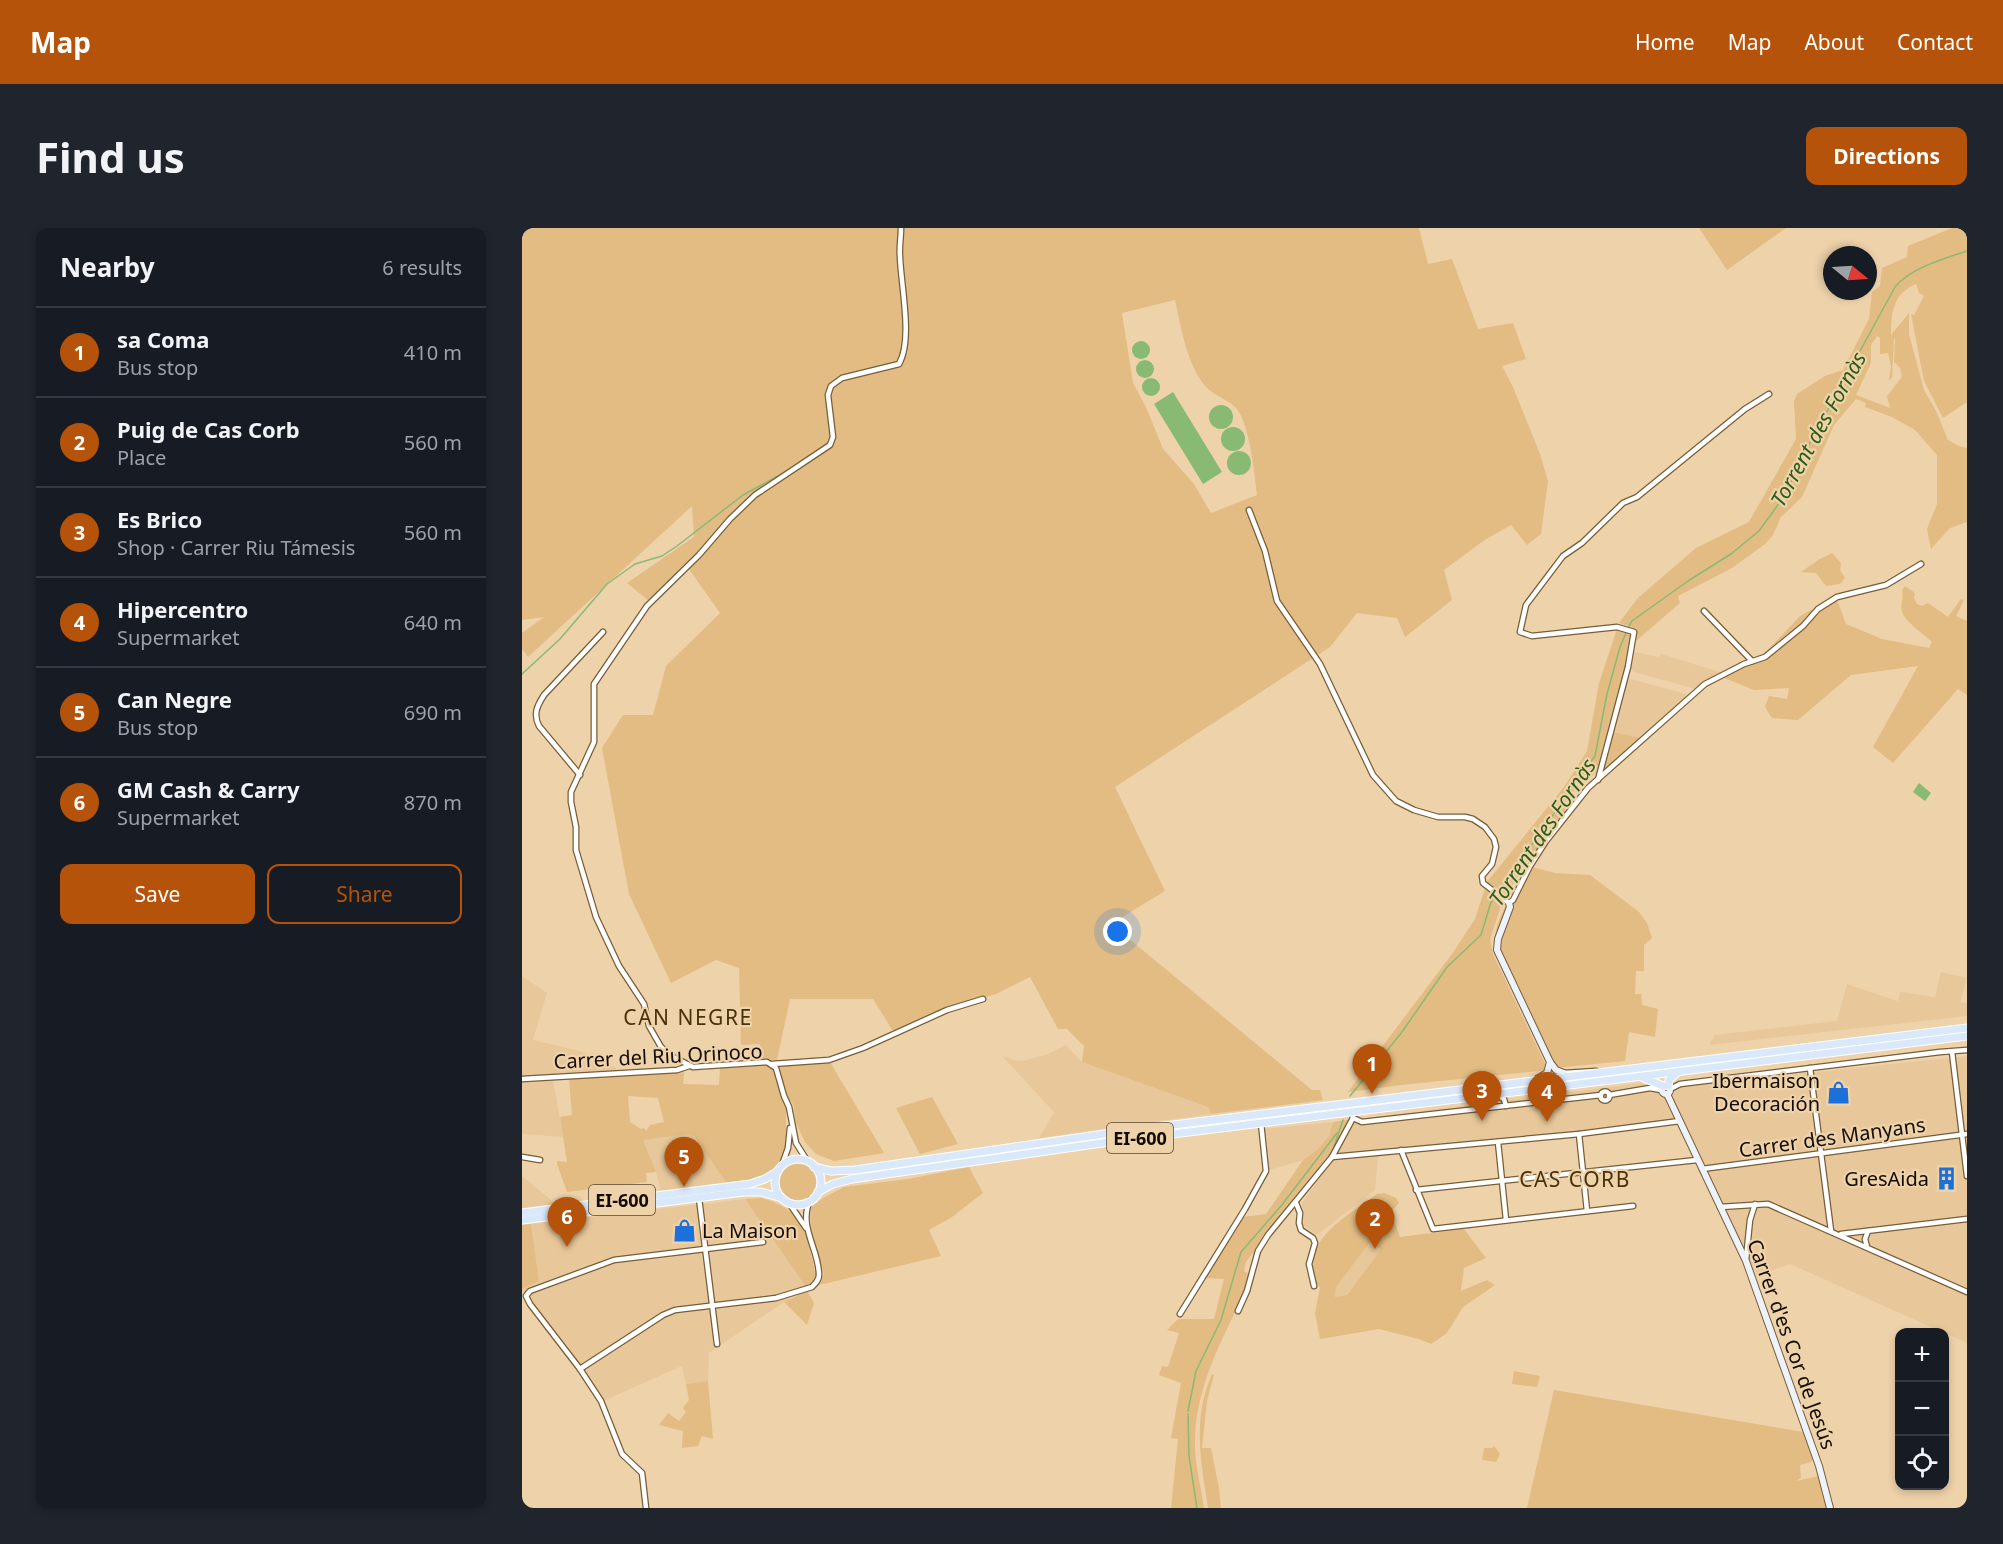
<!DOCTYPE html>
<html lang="en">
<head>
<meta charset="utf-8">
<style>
	body { margin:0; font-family:"Noto Sans",sans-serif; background:#20242c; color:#f1f3f6 }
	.controls { position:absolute; right:18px; bottom:18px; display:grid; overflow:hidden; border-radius:12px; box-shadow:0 3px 9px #0003 }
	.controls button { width:54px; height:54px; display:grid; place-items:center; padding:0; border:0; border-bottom:2px solid #363941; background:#171b24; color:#f1f3f6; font:30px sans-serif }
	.compass { position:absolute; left:1301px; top:18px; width:54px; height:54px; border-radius:50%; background:#171b24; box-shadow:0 3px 9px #0003; rotate:108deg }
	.you { position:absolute; left:596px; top:704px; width:21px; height:21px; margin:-15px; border:4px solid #fff; border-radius:50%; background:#1a73e8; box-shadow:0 0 0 9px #1a73e833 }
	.badge { display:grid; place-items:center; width:39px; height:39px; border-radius:50%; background:#b45309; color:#fff; font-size:20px; font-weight:700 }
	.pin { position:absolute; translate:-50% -50px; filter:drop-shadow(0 2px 3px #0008) }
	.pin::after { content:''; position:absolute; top:32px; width:21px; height:18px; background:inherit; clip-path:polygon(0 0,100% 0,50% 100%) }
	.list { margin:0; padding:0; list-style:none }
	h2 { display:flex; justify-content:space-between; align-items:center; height:78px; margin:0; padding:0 24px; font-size:26px }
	h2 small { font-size:20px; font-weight:400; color:#9ea1a6 }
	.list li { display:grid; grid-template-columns:39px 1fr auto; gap:18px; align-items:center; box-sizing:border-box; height:90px; padding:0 24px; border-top:2px solid #363941 }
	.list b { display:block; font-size:22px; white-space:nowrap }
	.list p { margin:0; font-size:20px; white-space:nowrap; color:#9ea1a6 }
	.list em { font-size:20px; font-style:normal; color:#9ea1a6 }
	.actions { display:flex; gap:12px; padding:18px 24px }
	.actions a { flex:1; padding:14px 0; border:2px solid #b45309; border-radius:12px; text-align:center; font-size:21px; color:#b45309 }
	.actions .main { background:#b45309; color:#fff }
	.icon { flex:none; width:33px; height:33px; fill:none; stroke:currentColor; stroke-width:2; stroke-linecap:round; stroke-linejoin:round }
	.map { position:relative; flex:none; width:1445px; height:1280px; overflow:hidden; border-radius:12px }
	header { display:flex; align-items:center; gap:36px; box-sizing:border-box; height:84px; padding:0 30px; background:#b45309; color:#fff }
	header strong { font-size:28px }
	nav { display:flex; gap:33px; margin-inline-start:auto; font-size:21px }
	.intro { display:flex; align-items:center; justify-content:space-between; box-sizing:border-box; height:144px; padding:0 36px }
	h1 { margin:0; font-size:42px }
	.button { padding:15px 27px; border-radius:12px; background:#b45309; color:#fff; font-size:21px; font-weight:700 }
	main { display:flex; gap:36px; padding:0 36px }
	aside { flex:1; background:#171b24; border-radius:12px; box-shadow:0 3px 9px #0003 }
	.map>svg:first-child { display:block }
	.built { fill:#e8c89a }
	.green { fill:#e2bc83; fill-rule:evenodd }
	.water { fill:#88ba74 }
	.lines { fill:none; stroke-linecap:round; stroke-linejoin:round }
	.stream { stroke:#88ba74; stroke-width:1.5 }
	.street-casing { stroke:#765e39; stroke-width:7 }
	.secondary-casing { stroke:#765e39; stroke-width:8 }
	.primary-casing { stroke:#fff; stroke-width:9 }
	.street { stroke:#fff; stroke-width:4.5 }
	.secondary { stroke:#edf3fd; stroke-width:6 }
	.primary { stroke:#dae8fb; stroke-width:7 }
	.labels { text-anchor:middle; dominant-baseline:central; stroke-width:4.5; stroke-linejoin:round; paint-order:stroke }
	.shield { fill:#eed2aa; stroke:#554633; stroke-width:1.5 }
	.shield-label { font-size:18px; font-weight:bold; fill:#130a00 }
	.street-label { font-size:20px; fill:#130a00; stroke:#eed2aa }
	.poi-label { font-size:20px; fill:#130a00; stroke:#eed2aa; text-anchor:end }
	.water-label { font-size:21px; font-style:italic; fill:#2d5c15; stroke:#eed2aa }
	.neighbourhood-label { font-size:21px; letter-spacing:1.5px; fill:#48320c; stroke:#eed2aa }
</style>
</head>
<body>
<header>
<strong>Map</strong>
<nav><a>Home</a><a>Map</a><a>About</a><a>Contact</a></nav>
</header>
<div class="intro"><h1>Find us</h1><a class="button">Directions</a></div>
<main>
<aside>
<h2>Nearby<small>6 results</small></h2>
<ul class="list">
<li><span class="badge">1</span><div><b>sa Coma</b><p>Bus stop</p></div><em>410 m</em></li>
<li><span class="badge">2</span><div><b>Puig de Cas Corb</b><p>Place</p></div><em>560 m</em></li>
<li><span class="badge">3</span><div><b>Es Brico</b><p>Shop · Carrer Riu Támesis</p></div><em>560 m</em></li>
<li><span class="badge">4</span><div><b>Hipercentro</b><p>Supermarket</p></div><em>640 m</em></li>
<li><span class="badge">5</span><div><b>Can Negre</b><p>Bus stop</p></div><em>690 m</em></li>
<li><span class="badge">6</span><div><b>GM Cash &amp; Carry</b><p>Supermarket</p></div><em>870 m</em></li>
</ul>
<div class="actions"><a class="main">Save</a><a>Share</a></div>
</aside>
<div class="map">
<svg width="1445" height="1280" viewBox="0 0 1445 1280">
	<rect width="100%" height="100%" fill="#eed2aa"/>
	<!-- built -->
	<g class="built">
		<path d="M 1112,424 L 1137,429 L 1139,426 L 1198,444 L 1174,461 L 1112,444 L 1108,441 Z"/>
		<path d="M 1109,451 L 1164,466 L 1165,470 L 1119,510 L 1091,504 L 1105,453 Z"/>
		<path d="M 1419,744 L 1445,750 L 1438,774 L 1445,775 L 1445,788 L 1187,817 L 1193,807 L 1315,793 L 1325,756 L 1376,773 L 1378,764 L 1413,769 Z"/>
		<path d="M 0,748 L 25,765 L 11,812 L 58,823 L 94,840 L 94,849 L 31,852 L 41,909 L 0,906 Z"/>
		<path d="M 544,817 L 560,834 L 686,879 L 689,886 L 517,910 L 532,884 L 480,828 L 496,833 L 505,832 L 526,826 Z"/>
		<path d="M 1445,828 L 1445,1115 L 1268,1036 L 1235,1048 L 1161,891 L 1027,907 L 865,921 L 864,928 L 856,929 L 853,962 L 795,1007 L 780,996 L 780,975 L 819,920 L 832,895 L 837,891 L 1120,855 L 1128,862 Z"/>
		<path d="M 811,894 L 807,908 L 795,922 L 781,932 L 747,942 L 745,939 L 740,904 L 742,901 Z"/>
		<path d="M 166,906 L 171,908 L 205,956 L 139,964 L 134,944 L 120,912 Z"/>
		<path d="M 0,948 L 34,976 L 0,980 Z"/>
		<path d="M 223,971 L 284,1059 L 187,1125 L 186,1153 L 164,1156 L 160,1138 L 81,1173 L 48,1121 L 8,1070 L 0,1063 L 0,1061 L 17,1053 L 9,996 Z"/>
		<path d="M 848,1013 L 859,1021 L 824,1068 L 813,1069 L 814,1059 Z"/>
	</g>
	<!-- green -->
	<g class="green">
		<path d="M 0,0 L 897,0 L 906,36 L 930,31 L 956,101 L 991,95 L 1004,131 L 980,138 L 991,159 L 1018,226 L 1026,253 L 1019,306 L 1005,317 L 989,297 L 964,311 L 922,342 L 930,372 L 883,409 L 875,390 L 835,385 L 808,419 L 593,559 L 643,663 L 589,696 L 790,862 L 798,862 L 801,872 L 689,886 L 686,879 L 560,834 L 562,818 L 545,801 L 536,801 L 508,749 L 474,766 L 421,781 L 371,803 L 351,771 L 268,771 L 255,832 L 238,830 L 238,816 L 219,817 L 217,740 L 194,732 L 149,755 L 107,666 L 80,520 L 101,487 L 131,487 L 144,438 L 198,385 L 164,337 L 127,373 L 105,355 L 172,309 L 170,278 L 6,429 L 0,421 L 0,405 L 22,389 L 0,392 ZM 653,72 C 659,99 664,131 680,154 C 691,169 703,169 713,179 C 727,191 733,249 735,267 L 689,285 L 672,256 L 641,221 L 624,179 L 611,155 L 600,85 Z"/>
		<path d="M 1177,0 L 1264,0 L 1205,42 Z"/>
		<path d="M 1430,0 L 1445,0 L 1445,174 L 1421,190 L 1402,153 L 1389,86 L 1392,87 L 1402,68 L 1397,65 L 1394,56 C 1371,66 1369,84 1369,107 L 1387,85 L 1387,106 L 1402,162 L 1414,183 L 1426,212 L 1437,218 L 1445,220 L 1445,294 L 1428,300 L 1409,321 L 1405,301 L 1415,276 L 1415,227 L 1393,202 L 1370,189 L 1343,179 L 1344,175 L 1334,171 L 1312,197 L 1280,269 L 1259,289 L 1251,307 L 1243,316 L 1210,340 L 1156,368 L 1158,375 L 1114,413 L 1114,401 L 1097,395 L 1116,370 L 1174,320 L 1227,294 L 1274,211 L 1272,173 L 1275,166 L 1303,148 L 1321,142 L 1347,91 L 1350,64 L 1358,58 L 1360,40 L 1385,29 L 1386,18 ZM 1355,108 L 1358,110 L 1358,126 L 1366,125 L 1369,138 L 1367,153 L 1370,149 L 1372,111 L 1373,111 L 1372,134 L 1378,140 L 1380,149 L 1365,168 L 1368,180 L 1334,167 L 1349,135 L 1349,117 Z"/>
		<path d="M 1310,325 L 1319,335 L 1318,342 L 1323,350 L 1318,356 L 1304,358 L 1294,345 L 1279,344 L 1296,332 Z"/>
		<path d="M 1383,358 L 1393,365 L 1392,370 L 1395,376 L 1400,378 L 1406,375 L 1426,389 L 1439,371 L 1442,372 L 1434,388 L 1445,393 L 1445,467 L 1436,461 L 1371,535 L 1351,519 L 1396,438 L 1329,447 L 1276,492 L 1250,490 L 1243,479 L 1247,468 L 1265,471 L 1267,460 L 1232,462 L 1200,449 C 1223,439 1246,431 1266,415 C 1284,401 1294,384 1315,372 L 1324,396 L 1360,411 L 1407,420 L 1410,414 C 1403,407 1385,395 1381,386 C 1377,380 1382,370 1380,362 Z"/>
		<path d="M 1291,381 C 1286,396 1256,418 1242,426 L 1278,388 Z"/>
		<path d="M 1095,401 L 1111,405 L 1102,445 L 1077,542 L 1068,550 L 1062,549 L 1042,576 L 1043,583 L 982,669 L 968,711 L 971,726 L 1026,842 L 879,857 L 826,864 L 930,726 L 953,691 L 965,654 L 1042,559 L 1065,523 L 1077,455 Z"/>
		<path d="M 1091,504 L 1119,510 L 1081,544 Z"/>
		<path d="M 1010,639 L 1033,645 L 1068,647 L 1117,684 L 1125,695 L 1130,710 L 1122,717 L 1122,743 L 1114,743 L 1113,766 L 1119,766 L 1120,777 L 1136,781 L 1133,809 L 1107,804 L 1103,833 L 1033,840 L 974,722 C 967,694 995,661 1010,639 Z"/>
		<path d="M 308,834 L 362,925 L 312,933 L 294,926 L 283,914 L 274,895 L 271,876 L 265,869 L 257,837 Z"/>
		<path d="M 246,836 L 252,842 L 264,879 L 264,916 L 258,933 L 251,942 L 231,952 L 205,956 L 172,908 L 166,906 L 121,912 L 134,944 L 124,945 L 125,954 L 45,964 L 35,936 L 35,933 L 45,934 L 38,889 L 50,887 L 47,851 L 162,843 L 161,856 L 197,857 L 198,840 ZM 106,868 L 136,870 L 142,894 L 128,897 L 124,903 L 122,900 L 119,901 L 108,894 Z"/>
		<path d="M 410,869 L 436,916 L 398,926 L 374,880 Z"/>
		<path d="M 829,891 L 813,919 L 724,1034 L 722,1043 L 727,1046 L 724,1062 C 701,1109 674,1158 673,1211 C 672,1233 679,1258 682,1280 L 649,1280 L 656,1211 L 649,1210 L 659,1155 L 637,1147 L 640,1138 L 646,1139 L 657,1105 L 645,1102 L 656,1091 L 692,1091 L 702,1051 L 682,1050 L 721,989 L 744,986 L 781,932 L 795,922 L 807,908 L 811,894 Z"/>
		<circle cx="276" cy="954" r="18"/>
		<path d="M 447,939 L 461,965 L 430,989 L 407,1002 L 419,1028 L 297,1057 L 302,1046 C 295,1024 286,1003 289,979 L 303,969 L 322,959 L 386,951 Z"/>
		<path d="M 862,965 L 874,970 L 877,975 L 869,984 L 878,1009 L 942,1001 L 964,1030 L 942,1040 L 939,1063 L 965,1052 L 973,1057 L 941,1079 L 925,1105 L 909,1116 L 897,1111 L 857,1101 L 798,1111 L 793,1085 L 798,1059 C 791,1054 791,1047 791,1038 C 791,1004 830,985 855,966 ZM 848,1014 L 859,1021 L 825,1067 L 813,1069 L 814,1059 Z"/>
		<path d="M 239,970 C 285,982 284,1007 294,1047 C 294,1054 289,1056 284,1059 L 223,971 Z"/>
		<path d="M 9,996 L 17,1053 L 0,1061 L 0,997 Z"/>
		<path d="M 285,1063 L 292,1075 L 285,1097 L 262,1074 Z"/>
		<path d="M 992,1143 L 1018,1148 L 1015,1159 L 990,1156 Z"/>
		<path d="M 690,1146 L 692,1147 L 685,1173 L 680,1220 L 689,1220 L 697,1260 L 699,1280 L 686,1280 C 679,1232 670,1192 690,1146 Z"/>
		<path d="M 186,1153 L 191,1211 L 180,1208 L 176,1218 L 160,1220 L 161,1203 L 137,1197 L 146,1185 L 157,1193 L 164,1184 L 161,1180 L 167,1172 L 164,1156 Z"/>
		<path d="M 1032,1162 L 1281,1204 L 1292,1229 L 1289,1234 L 1278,1237 L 1279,1250 L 1274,1253 L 1297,1248 L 1305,1280 L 1005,1280 Z"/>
		<path d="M 972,1218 L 978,1226 L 974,1234 L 960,1232 L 962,1220 L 970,1220 Z"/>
	</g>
	<!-- water -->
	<g class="water">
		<circle cx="619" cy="122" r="9"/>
		<circle cx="623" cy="141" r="9"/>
		<circle cx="629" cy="159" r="9"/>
		<path d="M 651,164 L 700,244 L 681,256 L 632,176 Z"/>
		<circle cx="699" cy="189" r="12"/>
		<circle cx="711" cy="211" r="12"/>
		<circle cx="717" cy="235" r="12"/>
		<path d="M 1397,555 L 1409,565 L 1403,573 L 1391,564 Z"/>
	</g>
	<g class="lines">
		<!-- stream -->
		<g class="stream">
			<path d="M 1107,398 L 1110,393 L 1166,353 L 1209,326 L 1237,303 L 1263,267 L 1285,220 L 1373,59 C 1387,41 1423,30 1445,23"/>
			<path d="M 0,446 L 38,411 L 85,356 L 113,336 L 140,328 L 155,318 L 221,267 L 267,242"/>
			<path d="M 828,868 L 880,804 L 925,739 L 959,707 L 969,674 L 1073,528 L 1085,466 L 1098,419 L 1104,405"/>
			<path d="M 812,918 L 821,892"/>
			<path d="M 666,1183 L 674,1143 L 699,1092 L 719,1024 L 759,978 L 815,905"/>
			<path d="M 666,1186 L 667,1228 L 675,1280"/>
		</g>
		<defs>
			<g id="street">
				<path d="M 727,282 L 743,323 L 755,373 L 798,436 L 851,547 L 874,573 L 892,582 L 916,589 L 943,589 L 951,591 L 963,599 L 972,611 L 974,619 L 970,636 L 960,648 L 961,655 L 987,675 L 991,672 L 1008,638 L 1024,613 L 1066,560 L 1183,456 L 1222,436 L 1243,429 L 1281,398 L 1296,381 L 1315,369 L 1364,357 L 1399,336"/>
				<path d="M 1182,383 L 1230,433"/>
				<path d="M 58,547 L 17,498 C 11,486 15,478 22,467 L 81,404"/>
				<path d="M 1076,552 L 1106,439 L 1112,404 L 1095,399 L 1010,408 L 998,404 L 1004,377 L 1041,328 L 1060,315 L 1101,275 L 1115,269 L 1223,181 L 1247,166"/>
				<path d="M 1430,824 L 1445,948"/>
				<path d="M 250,836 L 307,832 L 341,820 L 425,782 L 461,771"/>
				<path d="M 1288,840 L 1309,1003"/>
				<path d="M 1042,845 L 1074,843"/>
				<path d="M 0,851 L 155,842 L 167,838"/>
				<path d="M 1148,861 L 1158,856 L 1418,824 L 1445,822"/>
				<circle cx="1083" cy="868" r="4.5"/>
				<path d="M 974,867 L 982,871 L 984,878"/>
				<path d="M 1087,867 L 1128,860 L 1139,862"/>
				<path d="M 830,884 L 831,890 L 840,894 L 1079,867"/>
				<path d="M 1057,906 L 1065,983"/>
				<path d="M 976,914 L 984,992"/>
				<path d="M 879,922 L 911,1001 L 1111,978"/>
				<path d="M 0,929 L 18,932"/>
				<path d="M 810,929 L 1057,906 L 1158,893"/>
				<path d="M 286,934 L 274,915 L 267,879 L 262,868 L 254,840 L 245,834 L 171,839 L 151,829 L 139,819 L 127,798 L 122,776 L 97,738 L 74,689 L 54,622 L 54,599 L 49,574 L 49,564 L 72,514 L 72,456 L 125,378 L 177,327 L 208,291 L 233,267 L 308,217 L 311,209 L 306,167 L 309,158 L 320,150 L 377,136 C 391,112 379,58 378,29 C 377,19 379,10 379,0"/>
				<path d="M 260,937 L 266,920 L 268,900"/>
				<path d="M 1180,941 L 1445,906"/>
				<path d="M 894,962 L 1175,932"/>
				<path d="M 177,970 L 195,1116"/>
				<path d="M 267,975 L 284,1000"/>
				<path d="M 774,975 L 778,985 L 777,995 L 779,1002 L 791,1010 L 793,1015 L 787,1036 L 792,1058"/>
				<path d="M 1198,979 L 1246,976 L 1445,1064"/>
				<path d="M 1319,1006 L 1445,991"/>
				<path d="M 1345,1019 L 1343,1011 L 1346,1003"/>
				<path d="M 1224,1031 L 1228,992 L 1233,976"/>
				<path d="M 716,1083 L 725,1063 L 736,1023 L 746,1007 L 810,929 L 831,890"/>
				<path d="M 658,1086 L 723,981 L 744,943 L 739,895"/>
				<path d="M 58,1141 L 141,1087 L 153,1082 L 254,1070 L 290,1059 C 294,1055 297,1052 297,1047 C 297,1021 276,999 288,972"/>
				<path d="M 124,1280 L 120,1245 L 100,1226 L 79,1173 L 58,1141 L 8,1076 L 4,1068 L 8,1063 L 92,1032 L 241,1014"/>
			</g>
			<g id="secondary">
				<path d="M 987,675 L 988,679 L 976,711 L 975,722 L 1028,834 L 1034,842 L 1042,845"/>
				<path d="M 1015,851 L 1025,845 L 1028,834"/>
				<circle cx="1144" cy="862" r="4"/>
				<path d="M 1145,866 L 1224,1033 L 1297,1238 L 1308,1280"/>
			</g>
			<g id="primary">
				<path d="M 1120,849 L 1141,858"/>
				<path d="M 1146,858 L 1147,852 L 1156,844"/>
				<circle cx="276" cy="954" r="23"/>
				<path d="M 292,939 L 309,943 L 333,942 L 610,902 L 1445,800"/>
				<path d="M 296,964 L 311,956 L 330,951 L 594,913 L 1445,808"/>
				<path d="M 0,985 L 228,956 L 243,951 L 256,943"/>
				<path d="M 0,992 L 222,964 L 239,964 L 260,970"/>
			</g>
		</defs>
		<!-- street casing -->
		<use href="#street" class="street-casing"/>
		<!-- secondary casing -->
		<use href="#secondary" class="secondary-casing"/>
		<!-- primary casing -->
		<use href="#primary" class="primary-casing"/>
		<!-- street -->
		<use href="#street" class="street"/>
		<!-- secondary -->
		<use href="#secondary" class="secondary"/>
		<!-- primary -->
		<use href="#primary" class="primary"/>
	</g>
	<!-- icons -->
	<defs>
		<symbol id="shop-bare" viewBox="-9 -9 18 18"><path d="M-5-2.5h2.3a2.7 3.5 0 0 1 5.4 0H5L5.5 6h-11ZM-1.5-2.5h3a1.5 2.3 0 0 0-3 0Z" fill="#1c70da" stroke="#eed2aa" stroke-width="2.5" paint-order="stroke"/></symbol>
		<symbol id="building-bare" viewBox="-9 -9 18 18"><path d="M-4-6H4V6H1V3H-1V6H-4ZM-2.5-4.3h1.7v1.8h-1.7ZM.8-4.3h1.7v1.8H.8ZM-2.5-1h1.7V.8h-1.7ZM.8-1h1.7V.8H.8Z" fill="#1c70da" stroke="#eed2aa" stroke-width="2.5" paint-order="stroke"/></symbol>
	</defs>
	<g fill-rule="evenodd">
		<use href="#shop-bare" x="1300" y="848" width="33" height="33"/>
		<use href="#building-bare" x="1408" y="934" width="33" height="33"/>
		<use href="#shop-bare" x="146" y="986" width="33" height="33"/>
	</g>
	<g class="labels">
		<!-- shield labels -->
		<g class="shield">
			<rect x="585" y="895" width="66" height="30" rx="4.5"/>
			<rect x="67" y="957" width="66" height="30" rx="4.5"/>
		</g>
		<g class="shield-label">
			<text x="618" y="910">EI-600</text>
			<text x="100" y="972">EI-600</text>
		</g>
		<!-- street labels -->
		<g class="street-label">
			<text transform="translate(136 828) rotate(-3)">Carrer del Riu Orinoco</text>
			<text transform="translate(1310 909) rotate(-8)">Carrer des Manyans</text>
			<text transform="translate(1270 1116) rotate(70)">Carrer d'es Cor de Jesús</text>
		</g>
		<!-- poi labels -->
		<g class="poi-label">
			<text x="1298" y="852">Ibermaison<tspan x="1298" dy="23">Decoración</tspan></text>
			<text x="1407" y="950">GresAida</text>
			<text x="180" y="1002" text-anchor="start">La Maison</text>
		</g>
		<!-- water labels -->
		<g class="water-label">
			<text transform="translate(1296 201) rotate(-61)">Torrent des Fornàs</text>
			<text transform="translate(1020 604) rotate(-56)">Torrent des Fornàs</text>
		</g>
		<!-- neighbourhood labels -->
		<g class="neighbourhood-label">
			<text x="166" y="789">CAN NEGRE</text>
			<text x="1053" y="951">CAS CORB</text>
		</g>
	</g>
</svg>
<div class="controls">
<button>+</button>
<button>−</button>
<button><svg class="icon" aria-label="locate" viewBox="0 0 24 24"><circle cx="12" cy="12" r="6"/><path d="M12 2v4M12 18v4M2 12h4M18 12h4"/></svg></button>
</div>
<svg class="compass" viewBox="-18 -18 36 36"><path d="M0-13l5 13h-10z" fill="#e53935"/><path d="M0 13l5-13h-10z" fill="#9ea1a6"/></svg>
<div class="you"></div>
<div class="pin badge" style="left:850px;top:866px">1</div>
<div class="pin badge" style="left:853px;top:1021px">2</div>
<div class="pin badge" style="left:960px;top:893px">3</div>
<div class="pin badge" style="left:1025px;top:894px">4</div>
<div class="pin badge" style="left:162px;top:959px">5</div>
<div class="pin badge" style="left:45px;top:1019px">6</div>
</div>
</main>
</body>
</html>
